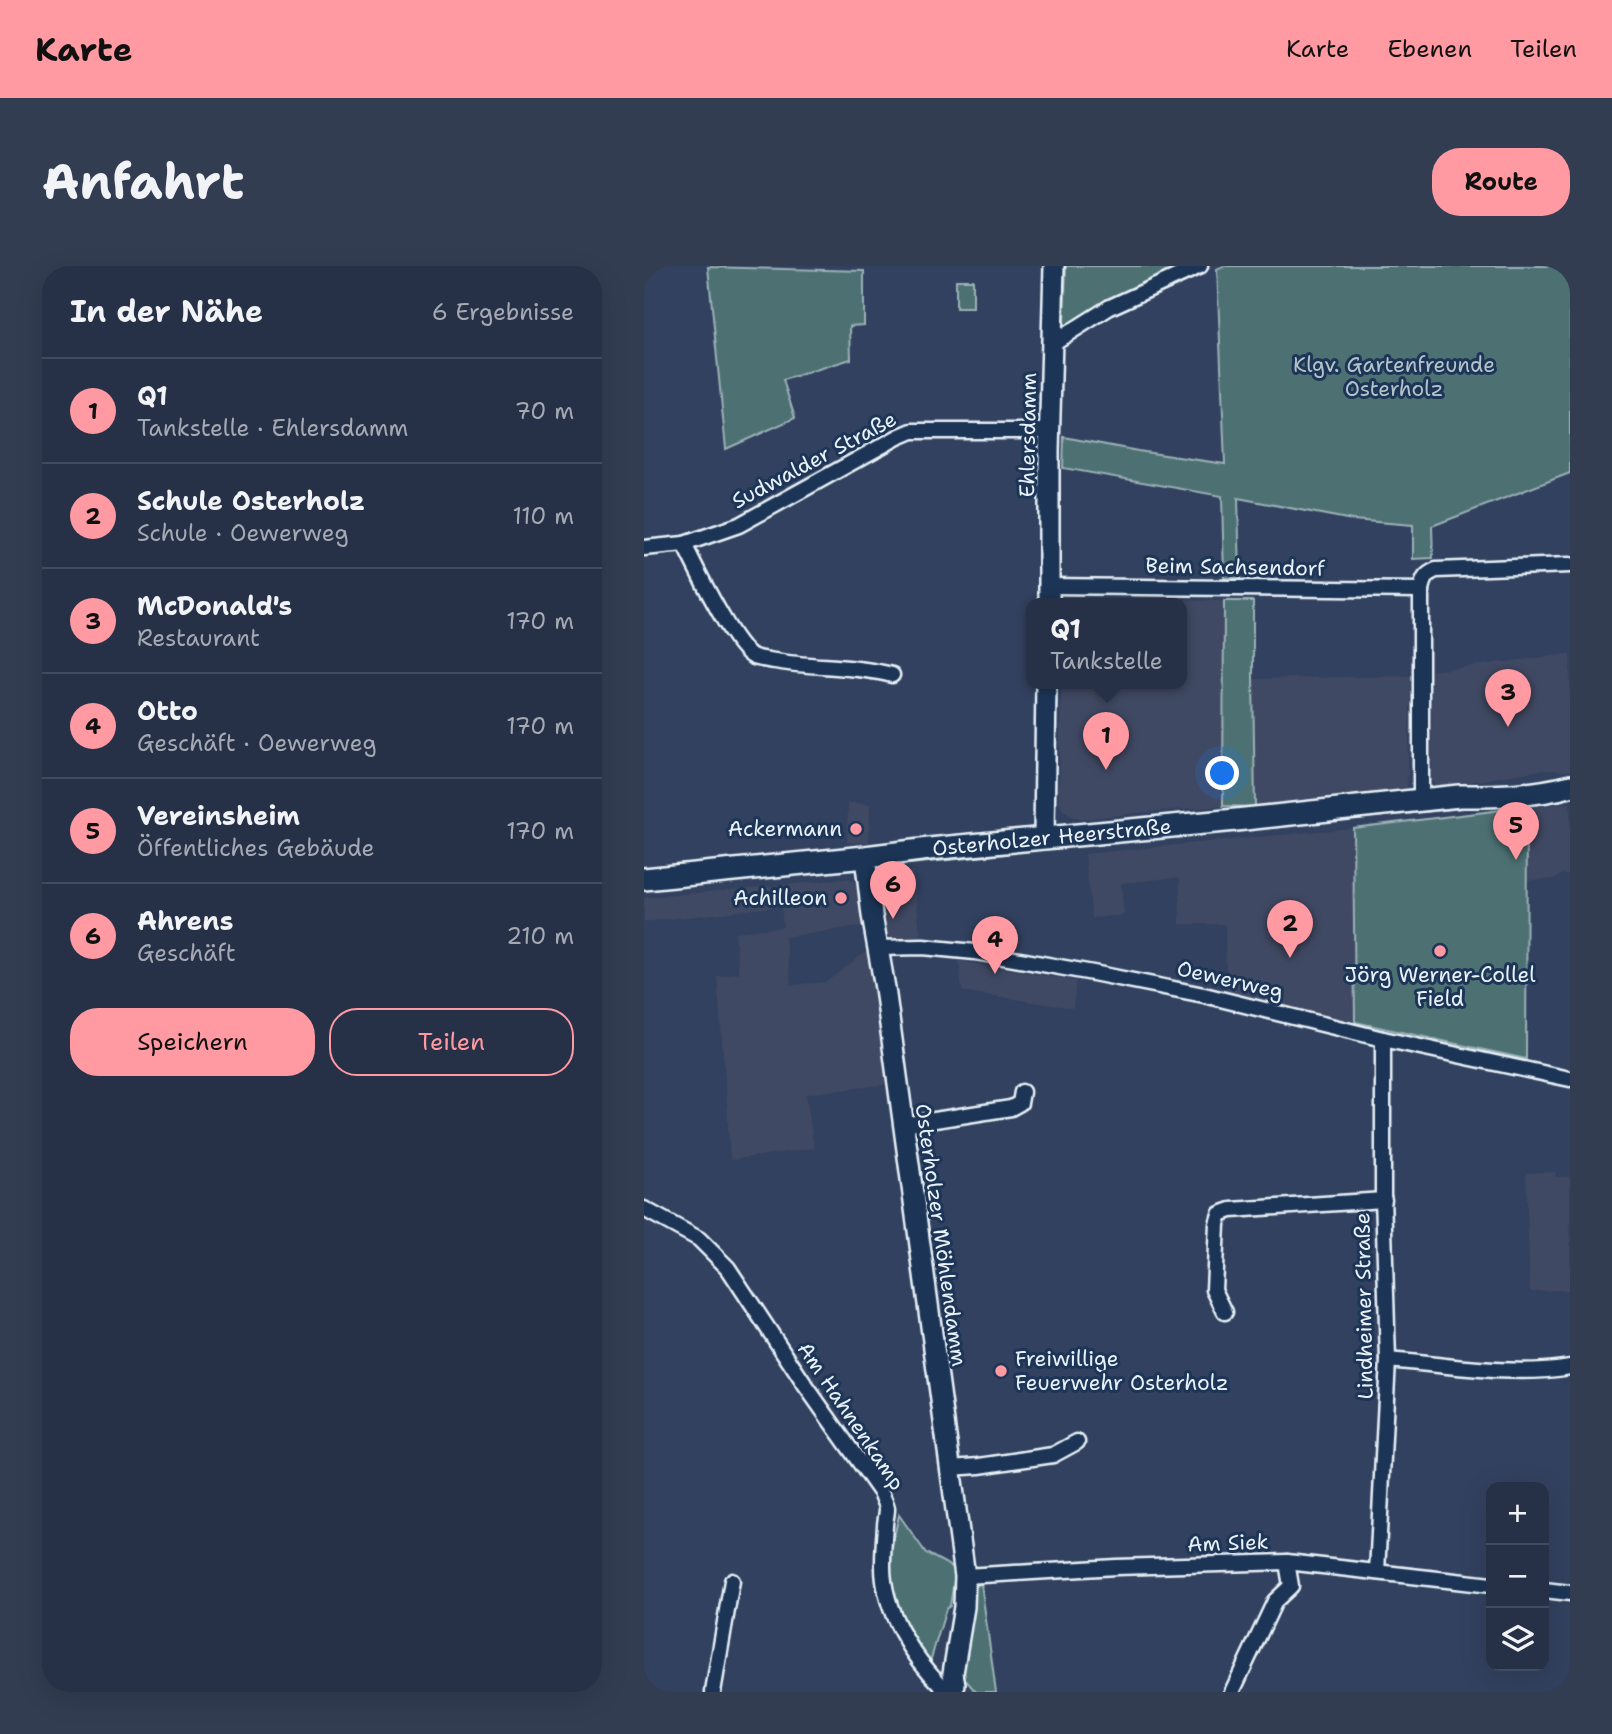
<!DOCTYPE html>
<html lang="de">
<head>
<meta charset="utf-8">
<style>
	body { margin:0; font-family:"Shantell Sans",sans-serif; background:#323d52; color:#f1f3f6 }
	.controls { position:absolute; right:21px; bottom:21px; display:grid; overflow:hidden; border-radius:14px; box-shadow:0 7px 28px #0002 }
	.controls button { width:63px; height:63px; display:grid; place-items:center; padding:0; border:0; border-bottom:2px solid #424c60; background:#263147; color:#f1f3f6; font:35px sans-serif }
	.you { position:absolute; left:579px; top:508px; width:24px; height:24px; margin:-18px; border:5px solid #fff; border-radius:50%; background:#1a73e8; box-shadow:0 0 0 10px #1a73e833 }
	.badge { display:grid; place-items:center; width:46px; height:46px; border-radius:50%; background:#ff9aa2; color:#111; font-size:23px; font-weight:700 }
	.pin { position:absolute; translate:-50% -58px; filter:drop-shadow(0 2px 4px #0008) }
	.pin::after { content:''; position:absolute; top:37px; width:24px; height:21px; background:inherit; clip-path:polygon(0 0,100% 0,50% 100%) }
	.popup { position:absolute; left:382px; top:332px; width:161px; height:91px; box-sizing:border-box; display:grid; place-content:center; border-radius:14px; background:#263147; filter:drop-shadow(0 2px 5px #0005); font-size:23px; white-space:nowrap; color:#a4a9b4 }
	.popup b { font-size:26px; color:#f1f3f6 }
	.popup::after { content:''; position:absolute; left:50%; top:100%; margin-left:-14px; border:14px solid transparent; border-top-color:#263147 }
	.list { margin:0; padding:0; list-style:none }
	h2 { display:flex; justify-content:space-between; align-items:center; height:91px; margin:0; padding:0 28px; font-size:30px }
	h2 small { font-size:23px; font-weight:400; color:#a4a9b4 }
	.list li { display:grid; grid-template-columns:46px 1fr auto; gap:21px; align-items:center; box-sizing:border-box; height:105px; padding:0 28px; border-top:2px solid #424c60 }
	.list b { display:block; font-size:26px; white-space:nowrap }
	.list p { margin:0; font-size:23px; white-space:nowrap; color:#a4a9b4 }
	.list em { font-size:23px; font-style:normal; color:#a4a9b4 }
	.actions { display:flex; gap:14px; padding:21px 28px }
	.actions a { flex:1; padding:16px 0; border:2px solid #ff9aa2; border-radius:28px; text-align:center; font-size:24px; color:#ff9aa2 }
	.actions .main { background:#ff9aa2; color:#111 }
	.icon { flex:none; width:38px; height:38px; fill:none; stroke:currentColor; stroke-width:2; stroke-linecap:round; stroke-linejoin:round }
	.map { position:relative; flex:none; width:926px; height:1426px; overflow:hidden; border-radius:28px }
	header { display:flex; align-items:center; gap:42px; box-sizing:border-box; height:98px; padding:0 35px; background:#ff9aa2; color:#111 }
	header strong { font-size:33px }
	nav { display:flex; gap:38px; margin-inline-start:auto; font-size:24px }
	.intro { display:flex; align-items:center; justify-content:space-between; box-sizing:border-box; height:168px; padding:0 42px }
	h1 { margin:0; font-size:49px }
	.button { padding:18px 32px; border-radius:28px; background:#ff9aa2; color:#111; font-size:24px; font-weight:700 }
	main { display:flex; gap:42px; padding:0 42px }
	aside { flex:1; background:#263147; border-radius:28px; box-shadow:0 7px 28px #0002 }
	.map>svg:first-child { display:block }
	.built { fill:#414a64 }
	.green { fill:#4e7173; stroke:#9bb1b6; stroke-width:2 }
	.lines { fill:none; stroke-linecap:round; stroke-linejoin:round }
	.street-casing { stroke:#e8f1f8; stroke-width:19 }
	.secondary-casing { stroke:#e8f1f8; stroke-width:24 }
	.primary-casing { stroke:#e8f1f8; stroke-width:26 }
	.street { stroke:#1d3557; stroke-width:14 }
	.secondary { stroke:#1d3557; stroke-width:19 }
	.primary { stroke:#1d3557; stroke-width:21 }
	.poi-dot { fill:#ff9aa2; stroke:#1d3557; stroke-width:2.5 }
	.labels { text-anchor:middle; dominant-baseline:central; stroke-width:6; stroke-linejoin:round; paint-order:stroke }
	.park-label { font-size:21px; fill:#b2c4c9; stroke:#1d3557 }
	.street-label { font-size:21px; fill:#e8f1f8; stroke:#1d3557 }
	.poi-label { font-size:21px; fill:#e8f1f8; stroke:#1d3557; text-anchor:end }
</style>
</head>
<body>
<header>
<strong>Karte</strong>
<nav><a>Karte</a><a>Ebenen</a><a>Teilen</a></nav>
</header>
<div class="intro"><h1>Anfahrt</h1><a class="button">Route</a></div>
<main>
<aside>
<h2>In der Nähe<small>6 Ergebnisse</small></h2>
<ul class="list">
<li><span class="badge">1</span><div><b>Q1</b><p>Tankstelle · Ehlersdamm</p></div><em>70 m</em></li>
<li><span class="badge">2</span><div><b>Schule Osterholz</b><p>Schule · Oewerweg</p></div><em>110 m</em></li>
<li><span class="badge">3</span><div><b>McDonald's</b><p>Restaurant</p></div><em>170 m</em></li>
<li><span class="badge">4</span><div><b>Otto</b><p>Geschäft · Oewerweg</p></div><em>170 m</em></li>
<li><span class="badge">5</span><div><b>Vereinsheim</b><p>Öffentliches Gebäude</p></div><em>170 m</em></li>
<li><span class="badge">6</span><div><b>Ahrens</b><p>Geschäft</p></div><em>210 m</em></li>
</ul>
<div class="actions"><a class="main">Speichern</a><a>Teilen</a></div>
</aside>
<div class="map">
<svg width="926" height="1426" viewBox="0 0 926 1426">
	<rect width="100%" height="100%" fill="#32415f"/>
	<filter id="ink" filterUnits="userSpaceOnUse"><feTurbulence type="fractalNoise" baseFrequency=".0143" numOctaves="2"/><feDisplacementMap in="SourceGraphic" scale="14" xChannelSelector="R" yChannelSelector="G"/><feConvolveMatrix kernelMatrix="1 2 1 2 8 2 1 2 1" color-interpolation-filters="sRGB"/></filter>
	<g filter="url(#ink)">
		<!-- built -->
		<g class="built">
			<path d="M 418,333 L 580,335 L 579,540 L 502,546 L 437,553 L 427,550 L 419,544 L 415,536 L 417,418 L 537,418 L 537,338 L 418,338 Z"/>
			<path d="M 926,388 L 926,505 L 896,504 L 821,517 L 792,520 L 788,515 L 788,405 Z"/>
			<path d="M 767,410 L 763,524 L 611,541 L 609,413 Z"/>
			<path d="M 204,537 L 226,538 L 225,576 L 203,577 Z"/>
			<path d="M 926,537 L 926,608 L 919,608 L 910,613 L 883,614 L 883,541 Z"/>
			<path d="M 709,562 L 711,756 L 582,727 L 581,658 L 536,658 L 536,611 L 477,617 L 480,649 L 448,652 L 441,588 Z"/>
			<path d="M 269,605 L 277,674 L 249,674 L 240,665 L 234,609 Z"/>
			<path d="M 202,613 L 210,615 L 216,629 L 220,660 L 141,671 L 147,719 L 182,716 L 225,684 L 230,706 L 245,818 L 162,828 L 170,882 L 86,894 L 83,838 L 73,710 L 95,707 L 91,666 L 139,661 L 137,640 L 0,656 L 0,632 Z"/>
			<path d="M 315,695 L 432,715 L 429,742 L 318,725 Z"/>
			<path d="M 911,906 L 912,911 L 926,911 L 926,1024 L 886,1025 L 882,907 Z"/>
		</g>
		<!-- green -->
		<g class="green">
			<path d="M 422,0 L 544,0 L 423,62 L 420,58 Z"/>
			<path d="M 580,0 L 926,0 L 926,207 L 788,260 L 789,292 L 769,293 L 769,259 L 708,254 L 594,232 L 596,312 L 580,312 L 578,230 L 419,202 L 420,171 L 494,185 L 581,198 L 573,3 Z"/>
			<path d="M 64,1 L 220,5 L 220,59 L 206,60 L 207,93 L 139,114 L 151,152 L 82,183 Z"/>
			<rect x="312" y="14" width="17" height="28"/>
			<path d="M 580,335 L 609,335 L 609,413 L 611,541 L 579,540 Z"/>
			<path d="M 847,535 L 850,539 L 652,559 L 657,555 Z"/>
			<path d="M 883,541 L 882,793 L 711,756 L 709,562 Z"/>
			<path d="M 369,583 L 362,588 L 238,601 L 238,597 Z"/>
			<path d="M 255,1249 L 282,1287 L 312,1303 L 306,1340 L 302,1343 L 286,1396 L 267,1371 L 247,1322 L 245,1308 L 247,1284 Z"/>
			<path d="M 337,1317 L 352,1426 L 332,1426 L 314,1405 L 329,1323 Z"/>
		</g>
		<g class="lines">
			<defs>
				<g id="street">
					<path d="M 409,77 L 466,41 L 556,0"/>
					<path d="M 40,278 C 51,300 90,382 110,391 C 116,393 125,394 131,395 C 170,402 210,399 248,409"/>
					<path d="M 0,282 L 40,278 L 95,259 L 254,171 L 268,165 L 406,165"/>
					<path d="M 405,320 L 777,324"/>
					<path d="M 777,534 L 777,324 C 779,313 782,308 792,304 L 926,299"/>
					<path d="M 233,682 L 279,681 L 331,686 L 449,707 L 560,729 L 739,773 L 926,813"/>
					<path d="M 259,859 L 367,842 L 376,837 L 378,826"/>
					<path d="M 0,943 L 55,973 L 84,1002 L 161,1119 L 238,1228 C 239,1233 243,1238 243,1243 C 243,1248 241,1255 241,1260 C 240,1272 239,1285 239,1298 C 238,1343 268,1391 300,1422 L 298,1426"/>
					<path d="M 581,1046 L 570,1024 L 573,958 L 576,948 L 587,944 L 740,934"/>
					<path d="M 744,1094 C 801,1099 871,1111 926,1101"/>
					<path d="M 306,1202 L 335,1200 L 409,1189 L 433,1176"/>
					<path d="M 733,1306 L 744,1094 L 739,929 L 739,773"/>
					<path d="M 321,1310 L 472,1301 L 643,1296 L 847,1319"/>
					<path d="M 900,1324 L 926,1327"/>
					<path d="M 69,1426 L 88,1315"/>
					<path d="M 588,1426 L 631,1335 L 647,1320 L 643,1296"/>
				</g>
				<g id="secondary">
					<path d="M 405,338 L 405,185 L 410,0"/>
					<path d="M 400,571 L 402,418"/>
					<path d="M 221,591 L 228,649 L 241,722 L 321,1310 L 320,1341 L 309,1407 L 311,1419"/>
				</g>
				<g id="primary">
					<path id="s1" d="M 0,613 L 221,591 L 285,583 L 592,554 L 815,530 C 852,530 890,530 926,520"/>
				</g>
			</defs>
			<!-- street casing -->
			<use href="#street" class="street-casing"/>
			<!-- secondary casing -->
			<use href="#secondary" class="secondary-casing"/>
			<!-- primary casing -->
			<use href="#primary" class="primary-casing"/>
			<!-- street -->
			<use href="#street" class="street"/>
			<!-- secondary -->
			<use href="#secondary" class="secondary"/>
			<!-- primary -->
			<use href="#primary" class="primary"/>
		</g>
	</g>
	<!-- markers -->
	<g class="poi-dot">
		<circle cx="212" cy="563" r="7"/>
		<circle cx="197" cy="632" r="7"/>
		<circle cx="796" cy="685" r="7"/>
		<circle cx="357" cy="1105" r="7"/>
	</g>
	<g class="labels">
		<!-- park labels -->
		<g class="park-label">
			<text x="750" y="99">Klgv. Gartenfreunde<tspan x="750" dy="24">Osterholz</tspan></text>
		</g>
		<!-- street labels -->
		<g class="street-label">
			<text transform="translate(384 169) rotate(-89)">Ehlersdamm</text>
			<text transform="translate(170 194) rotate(-28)">Sudwalder Straße</text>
			<text transform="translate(591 301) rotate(1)">Beim Sachsendorf</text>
			<text stroke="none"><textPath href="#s1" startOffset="410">Osterholzer Heerstraße</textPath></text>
			<text transform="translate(586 714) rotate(13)">Oewerweg</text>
			<text transform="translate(297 969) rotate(82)">Osterholzer Möhlendamm</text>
			<text transform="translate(720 1040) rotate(-91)">Lindheimer Straße</text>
			<text transform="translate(207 1150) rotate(56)">Am Hahnenkamp</text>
			<text transform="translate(584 1277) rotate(-2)">Am Siek</text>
		</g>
		<!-- poi labels -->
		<g class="poi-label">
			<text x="198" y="563">Ackermann</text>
			<text x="183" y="632">Achilleon</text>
			<text x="796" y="709" text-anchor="middle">Jörg Werner-Collel<tspan x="796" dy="24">Field</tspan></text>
			<text x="371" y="1093" text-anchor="start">Freiwillige<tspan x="371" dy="24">Feuerwehr Osterholz</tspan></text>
		</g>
	</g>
</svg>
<div class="controls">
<button>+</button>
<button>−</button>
<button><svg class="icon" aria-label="layers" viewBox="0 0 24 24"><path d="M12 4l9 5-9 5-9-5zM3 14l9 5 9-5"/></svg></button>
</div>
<div class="you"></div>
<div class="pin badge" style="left:462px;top:504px">1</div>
<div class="popup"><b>Q1</b>Tankstelle</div>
<div class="pin badge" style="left:646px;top:692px">2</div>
<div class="pin badge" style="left:864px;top:461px">3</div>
<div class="pin badge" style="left:351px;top:708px">4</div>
<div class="pin badge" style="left:872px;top:594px">5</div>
<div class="pin badge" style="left:249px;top:653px">6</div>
</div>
</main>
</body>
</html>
